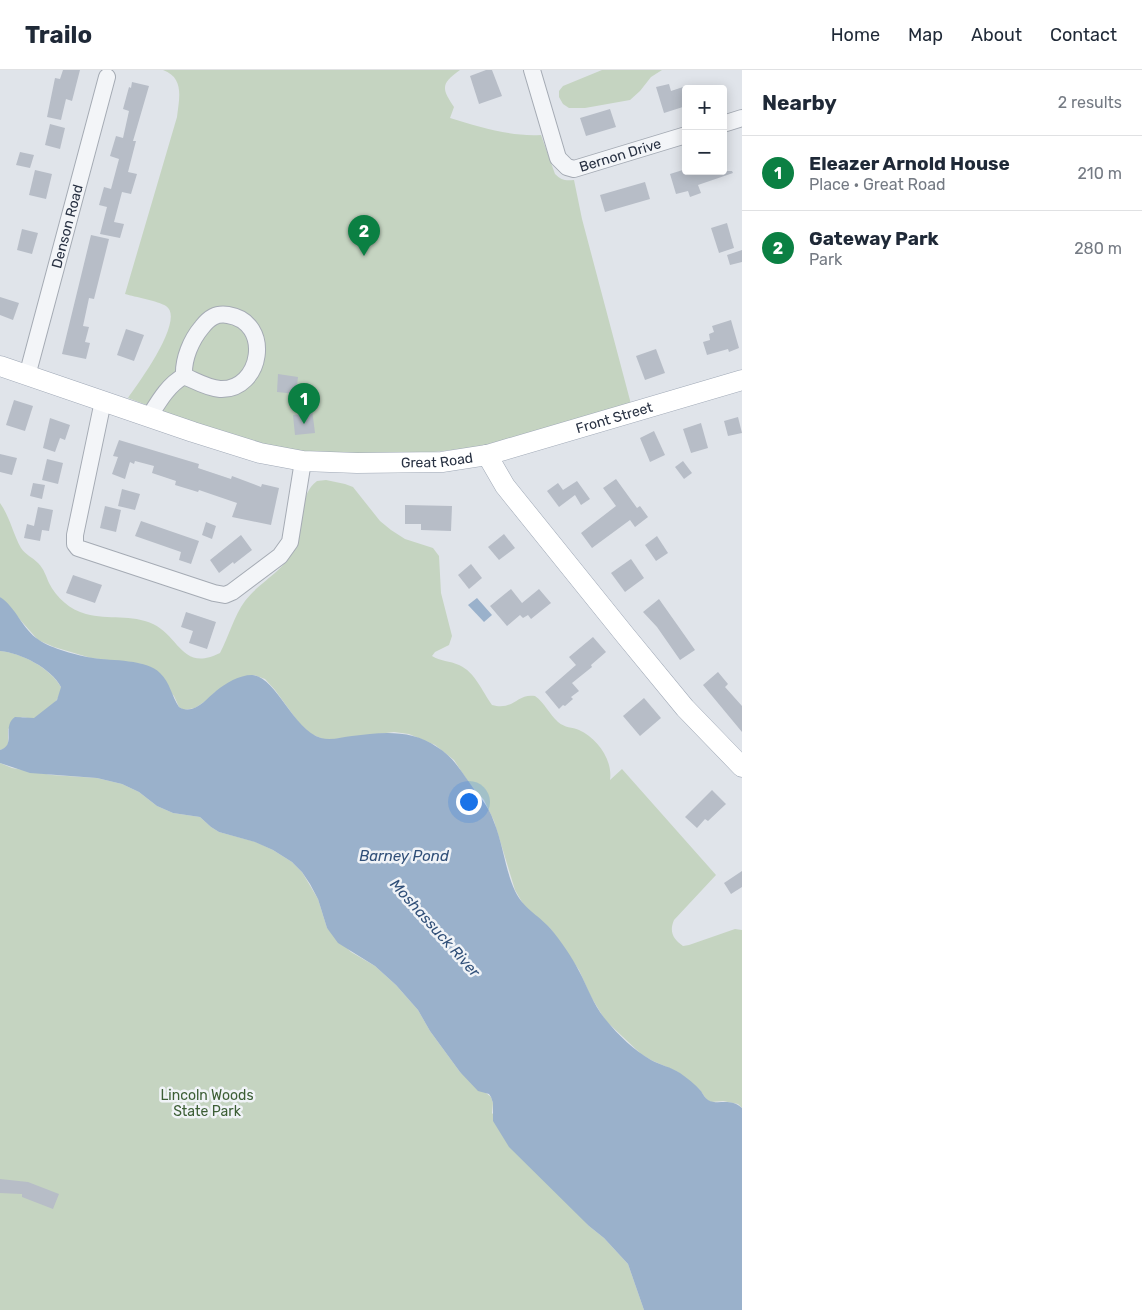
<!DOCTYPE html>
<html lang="en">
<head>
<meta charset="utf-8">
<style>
	body { margin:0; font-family:Rubik,sans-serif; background:#f2f2f3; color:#1f2937 }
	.controls { position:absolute; right:15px; top:15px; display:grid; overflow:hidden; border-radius:5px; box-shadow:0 2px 12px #0003 }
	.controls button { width:45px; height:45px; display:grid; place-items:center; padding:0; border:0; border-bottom:1px solid #e0e1e3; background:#fff; color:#1f2937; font:25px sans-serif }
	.you { position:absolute; left:468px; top:731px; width:18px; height:18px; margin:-12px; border:4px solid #fff; border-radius:50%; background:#1a73e8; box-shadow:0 0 0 8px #1a73e833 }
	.badge { display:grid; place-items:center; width:32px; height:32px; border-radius:50%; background:#0b8043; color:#fff; font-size:16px; font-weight:700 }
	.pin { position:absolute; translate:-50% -41px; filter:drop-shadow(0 1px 2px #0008) }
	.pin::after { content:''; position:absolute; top:26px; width:18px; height:15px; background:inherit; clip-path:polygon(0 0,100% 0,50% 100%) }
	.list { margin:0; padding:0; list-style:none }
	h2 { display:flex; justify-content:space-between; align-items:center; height:65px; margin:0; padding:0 20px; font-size:21px }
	h2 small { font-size:16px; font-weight:400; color:#747a83 }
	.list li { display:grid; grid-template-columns:32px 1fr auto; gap:15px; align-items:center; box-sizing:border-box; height:75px; padding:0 20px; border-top:1px solid #e0e1e3 }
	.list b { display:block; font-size:19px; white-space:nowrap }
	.list p { margin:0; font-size:16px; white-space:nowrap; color:#747a83 }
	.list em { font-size:16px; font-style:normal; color:#747a83 }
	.map { position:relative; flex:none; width:742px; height:1240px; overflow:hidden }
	header { display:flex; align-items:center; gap:30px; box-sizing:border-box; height:70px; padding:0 25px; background:#fff; border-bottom:1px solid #e0e1e3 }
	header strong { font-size:24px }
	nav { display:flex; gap:28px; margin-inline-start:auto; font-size:18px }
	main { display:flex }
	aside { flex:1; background:#fff }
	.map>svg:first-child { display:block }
	.green { fill:#c5d4c1 }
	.water { fill:#9ab1cb }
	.building { fill:#b7bdc7 }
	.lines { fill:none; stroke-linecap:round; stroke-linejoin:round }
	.minor-casing { stroke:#a5abb4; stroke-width:18 }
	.major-casing { stroke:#9fa8b6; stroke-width:21 }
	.minor { stroke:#f3f5f8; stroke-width:16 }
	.major { stroke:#fff; stroke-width:20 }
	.labels { text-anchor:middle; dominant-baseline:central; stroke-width:5; stroke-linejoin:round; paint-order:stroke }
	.street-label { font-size:14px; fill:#283142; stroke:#f0f3f7 }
	.park-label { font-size:14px; fill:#3c5e35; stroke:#f0f3f7 }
	.water-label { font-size:15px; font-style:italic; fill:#304f78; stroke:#f0f3f7 }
</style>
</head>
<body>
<header>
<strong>Trailo</strong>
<nav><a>Home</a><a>Map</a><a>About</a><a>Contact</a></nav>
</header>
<main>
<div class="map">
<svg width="742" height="1240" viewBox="0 0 742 1240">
	<rect width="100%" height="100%" fill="#e0e4ea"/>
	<!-- green -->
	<g class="green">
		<path d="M 163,0 L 460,0 C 440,14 442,19 454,37 L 450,48 C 480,57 511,67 541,65 L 555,104 C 561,110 565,111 574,110 L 582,149 L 631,334 L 478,377 L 425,383 L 360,385 L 291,381 L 213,360 L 128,328 C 138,314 186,249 166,236 C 158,231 135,227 125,224 L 177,47 C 179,29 185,8 163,0 Z"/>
		<path d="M 602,0 L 662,0 L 651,7 L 640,21 L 630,30 L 585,38 L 569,38 L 563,34 L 559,27 L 559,21 L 563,16 Z"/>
		<path d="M 326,410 L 345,414 L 353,417 L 380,451 L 391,460 L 405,469 L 433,478 L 439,486 L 441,523 L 452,566 L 449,575 L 435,582 L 432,586 C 440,591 450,591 459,595 C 475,602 482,621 492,635 C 514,641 517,623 535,626 C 545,633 549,644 558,652 C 565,658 572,657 579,660 C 597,668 613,690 610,710 L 622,699 L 716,805 L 674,850 C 669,862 673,869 683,876 L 689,875 L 735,859 L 742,860 L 742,1038 L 738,1034 L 723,1031 L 711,1032 L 707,1030 L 700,1020 L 678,1002 L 651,990 L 641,984 L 605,950 L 590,925 L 579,900 L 559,871 L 550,858 L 526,839 L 515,820 L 494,751 L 484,730 L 469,713 L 454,690 L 435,675 L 409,664 L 394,662 L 336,669 L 323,669 L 311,664 L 299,653 L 275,620 L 265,609 L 254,605 L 215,622 L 210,628 L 195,638 L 184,640 L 179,637 L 174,626 L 142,594 L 91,588 L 54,577 L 38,570 L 0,527 L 0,433 C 10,447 13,464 21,478 C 26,485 32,487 38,493 C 44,499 46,506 49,513 C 56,527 70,540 86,544 C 108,550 132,544 153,554 C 180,567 182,602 220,583 C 229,566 234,546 245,531 C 260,511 287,500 296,475 C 304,455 298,425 317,411 Z"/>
		<path d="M 0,581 C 22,583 50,598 61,617 C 60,633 46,641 34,649 L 22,647 L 8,659 L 8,674 L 6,678 L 0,680 Z"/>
		<path d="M 0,693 L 12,698 L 52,705 L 97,708 L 122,714 L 139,722 L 157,736 L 173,743 L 200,747 L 211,757 L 219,762 L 256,772 L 273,780 L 292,792 L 302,802 L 318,829 L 327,858 L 351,882 L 375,896 L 396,915 L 418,940 L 430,961 L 460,1002 L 491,1027 L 493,1033 L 492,1043 L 589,1156 L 604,1168 L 628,1194 L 644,1240 L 0,1240 Z"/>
	</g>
	<!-- water -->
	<g class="water">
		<path d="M 0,527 C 16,537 22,559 39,570 C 50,578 79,586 93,588 C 112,591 147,589 160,603 C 170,612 172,627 179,637 C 194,646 206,629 216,621 C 226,613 239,605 252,605 C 276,606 292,659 321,668 C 331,671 342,667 352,666 C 382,662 411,659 437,677 C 452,686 459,698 469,712 C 479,727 488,734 494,752 C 503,774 505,799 515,821 C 524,839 537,844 550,858 C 561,871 572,887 579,901 C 588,918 594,936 606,950 C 618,965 634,980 651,990 C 660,995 671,997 680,1003 C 687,1008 695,1014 701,1021 C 703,1024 705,1028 708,1030 C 718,1036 729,1027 742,1038 L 742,1240 L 644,1240 L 628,1194 L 604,1168 L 589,1156 L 509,1077 L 493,1051 L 493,1033 L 491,1027 L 489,1024 L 478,1021 L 460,1002 L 430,961 L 418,940 L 396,915 L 375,896 L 338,873 L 327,858 L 318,829 L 310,814 L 302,802 L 292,792 L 273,780 L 255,772 L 219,762 L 211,757 L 200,747 L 173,743 L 157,736 L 139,722 L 122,714 L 97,708 L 30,703 L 0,693 L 0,680 C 17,675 1,657 15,647 L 34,648 L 57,630 L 61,617 C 51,598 21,583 0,581 Z"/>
		<path d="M 477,528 L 492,545 L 484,552 L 468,535 Z"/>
	</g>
	<!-- building -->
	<g class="building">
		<path d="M 63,0 L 80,0 L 72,31 L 66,29 L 61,50 L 47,47 L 55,8 L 60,9 Z"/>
		<path d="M 486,0 L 492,0 L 502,26 L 479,34 L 470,6 Z"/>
		<path d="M 132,12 L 149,16 L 133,71 L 136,71 L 128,102 L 137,104 L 131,124 L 122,122 L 114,152 L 124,154 L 120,168 L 100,164 L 107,137 L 99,135 L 104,117 L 111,119 L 119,89 L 110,86 L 116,66 L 123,68 L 129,41 L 123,39 L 129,17 L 131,18 Z"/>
		<path d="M 669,14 L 671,21 L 686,16 L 686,36 L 664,43 L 656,17 Z"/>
		<path d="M 610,39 L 616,57 L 586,66 L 580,48 Z"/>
		<path d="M 50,54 L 65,58 L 60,79 L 45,75 Z"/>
		<path d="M 20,82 L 34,85 L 30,98 L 16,95 Z"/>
		<path d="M 686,99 L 686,101 L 732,101 L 733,103 L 698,115 L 701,123 L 690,127 L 688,121 L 676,124 L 670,104 Z"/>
		<path d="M 35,100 L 52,104 L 46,129 L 29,125 Z"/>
		<path d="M 645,112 L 650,129 L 605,142 L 600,125 Z"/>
		<path d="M 727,153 L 734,178 L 719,183 L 711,158 Z"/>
		<path d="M 22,159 L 38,163 L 32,184 L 17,180 Z"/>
		<path d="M 91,165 L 109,169 L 94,229 L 89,228 L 83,256 L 89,257 L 85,272 L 90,273 L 86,289 L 62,284 Z"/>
		<path d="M 742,180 L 742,192 L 730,195 L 727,185 Z"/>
		<path d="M 0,227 L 19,233 L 13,250 L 0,245 Z"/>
		<path d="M 731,250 L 739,278 L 729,282 L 728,279 L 707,285 L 703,272 L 710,270 L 709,264 L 714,262 L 712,256 Z"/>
		<path d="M 126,259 L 144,265 L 134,291 L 117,285 Z"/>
		<path d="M 656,279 L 665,303 L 645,310 L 636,286 Z"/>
		<path d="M 278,304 L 298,307 L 296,324 L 277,322 Z"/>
		<path d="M 14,330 L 33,336 L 25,361 L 6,355 Z"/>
		<path d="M 312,339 L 315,363 L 295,365 L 293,345 L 303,344 L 303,340 Z"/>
		<path d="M 738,347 L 742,363 L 728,366 L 724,351 Z"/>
		<path d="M 50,348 L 70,355 L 65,370 L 60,368 L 55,382 L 43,378 Z"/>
		<path d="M 701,353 L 708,378 L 691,383 L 683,359 Z"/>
		<path d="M 654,361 L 665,385 L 650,392 L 640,368 Z"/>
		<path d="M 119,370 L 199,394 L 198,398 L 231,409 L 232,406 L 261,417 L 262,414 L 279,418 L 271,455 L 232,447 L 237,433 L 199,420 L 198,422 L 175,415 L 176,411 L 152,403 L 154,396 L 135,391 L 134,394 L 130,392 L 125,409 L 112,404 L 118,387 L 113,386 Z"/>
		<path d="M 0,384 L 17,388 L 12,405 L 0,402 Z"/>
		<path d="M 47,389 L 63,393 L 58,414 L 42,410 Z"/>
		<path d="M 683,391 L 692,403 L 684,409 L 675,397 Z"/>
		<path d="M 616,409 L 637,438 L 640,436 L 648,447 L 635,457 L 630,450 L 592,478 L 581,463 L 616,436 L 603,418 Z"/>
		<path d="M 577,411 L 590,429 L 581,435 L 575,425 L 559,437 L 547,421 L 558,413 L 563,420 Z"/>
		<path d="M 33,413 L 45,415 L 42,429 L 30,426 Z"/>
		<path d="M 122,419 L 140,424 L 135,440 L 118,436 Z"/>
		<path d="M 405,435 L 452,436 L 451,461 L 421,460 L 421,454 L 405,454 Z"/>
		<path d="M 105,436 L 121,440 L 116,462 L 100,458 Z"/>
		<path d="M 38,437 L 53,440 L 49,461 L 42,460 L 40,471 L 24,468 L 27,454 L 34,456 Z"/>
		<path d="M 141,451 L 199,471 L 191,494 L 179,490 L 181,482 L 135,466 Z"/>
		<path d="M 206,452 L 216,456 L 212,469 L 202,465 Z"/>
		<path d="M 504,464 L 515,478 L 499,490 L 488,477 Z"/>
		<path d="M 241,465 L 252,480 L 234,494 L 233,492 L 219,503 L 210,490 Z"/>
		<path d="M 657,466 L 668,483 L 656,491 L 645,475 Z"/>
		<path d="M 631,489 L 644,508 L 625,522 L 611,503 Z"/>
		<path d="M 471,494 L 482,508 L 469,519 L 458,505 Z"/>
		<path d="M 73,505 L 102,515 L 95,533 L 66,523 Z"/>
		<path d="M 511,519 L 522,533 L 539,519 L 551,533 L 531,549 L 528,545 L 523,548 L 520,545 L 507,556 L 490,536 Z"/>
		<path d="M 659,529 L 695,580 L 680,590 L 657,557 L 643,542 Z"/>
		<path d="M 186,542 L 216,552 L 207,579 L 189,573 L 193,561 L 181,557 Z"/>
		<path d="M 593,567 L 606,582 L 591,595 L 592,597 L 572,613 L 579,621 L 571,627 L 573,629 L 565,636 L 563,635 L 559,639 L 545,622 L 576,595 L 569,587 Z"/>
		<path d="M 718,602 L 728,614 L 725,617 L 742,636 L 742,662 L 703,615 Z"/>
		<path d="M 644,628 L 661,648 L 640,666 L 623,646 Z"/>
		<path d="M 712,720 L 726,734 L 708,751 L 705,749 L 697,758 L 685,747 Z"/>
		<path d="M 742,801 L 742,817 L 731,824 L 724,813 Z"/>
		<path d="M 0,1109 L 28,1112 L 59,1124 L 53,1139 L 22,1127 L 22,1124 L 0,1123 Z"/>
	</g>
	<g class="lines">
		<defs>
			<g id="minor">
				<path id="s1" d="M 532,0 L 558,88 L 567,97 L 574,99 L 686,65"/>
				<path d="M 723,54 L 742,48"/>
				<path id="s2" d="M 27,306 L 107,7"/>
				<path d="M 103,331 L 75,465 L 75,474 L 78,478 L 214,523 L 225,525 L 232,522 L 280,486 L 290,472 L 303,391"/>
				<path d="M 149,347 C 159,331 168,315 184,306 C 196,311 207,318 220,319 C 262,321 273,252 228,245 C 216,243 209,248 202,257 C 191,270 183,289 184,306"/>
			</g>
			<g id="major">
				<path id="s3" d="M 0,296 L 193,362 L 260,383 L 303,391 L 357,393 L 442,392 L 487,385 L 742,310"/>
				<path d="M 487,385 L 505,416 L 625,565 L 685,638 L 742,697"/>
			</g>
		</defs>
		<!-- minor casing -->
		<use href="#minor" class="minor-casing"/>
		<!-- major casing -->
		<use href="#major" class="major-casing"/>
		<!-- minor -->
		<use href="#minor" class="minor"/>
		<!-- major -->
		<use href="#major" class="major"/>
	</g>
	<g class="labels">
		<!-- street labels -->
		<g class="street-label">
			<text stroke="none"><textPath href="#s1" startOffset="160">Bernon Drive</textPath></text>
			<text stroke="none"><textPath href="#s2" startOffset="155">Denson Road</textPath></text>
			<text stroke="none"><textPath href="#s3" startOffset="635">Front Street</textPath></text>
			<text stroke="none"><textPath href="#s3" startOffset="452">Great Road</textPath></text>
		</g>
		<!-- park labels -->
		<g class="park-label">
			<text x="207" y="1025">Lincoln Woods<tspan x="207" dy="16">State Park</tspan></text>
		</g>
		<!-- water labels -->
		<g class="water-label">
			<text x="404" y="786">Barney Pond</text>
			<text transform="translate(435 858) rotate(48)">Moshassuck River</text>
		</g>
	</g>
</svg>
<div class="controls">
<button>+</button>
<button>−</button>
</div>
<div class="you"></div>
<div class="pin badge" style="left:304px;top:354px">1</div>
<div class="pin badge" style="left:364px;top:186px">2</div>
</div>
<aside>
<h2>Nearby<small>2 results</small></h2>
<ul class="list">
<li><span class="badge">1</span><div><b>Eleazer Arnold House</b><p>Place · Great Road</p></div><em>210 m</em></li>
<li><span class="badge">2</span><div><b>Gateway Park</b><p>Park</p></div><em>280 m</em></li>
</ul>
</aside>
</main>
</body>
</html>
